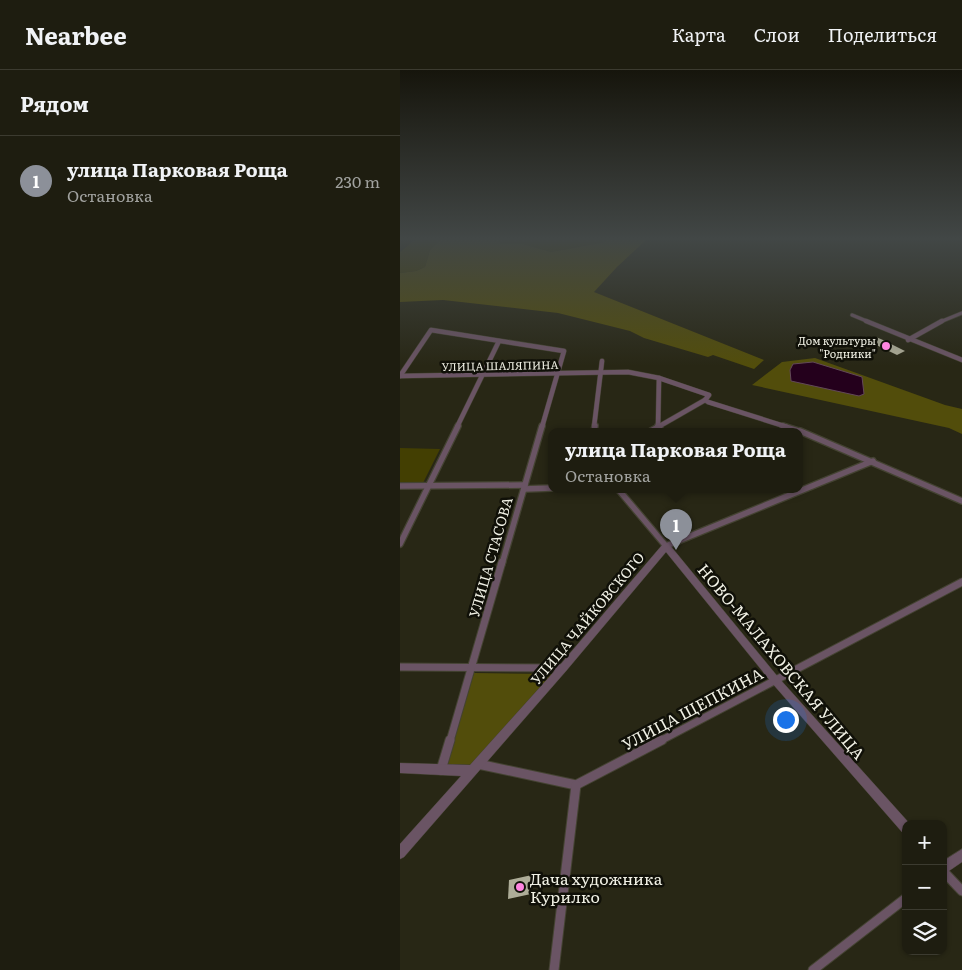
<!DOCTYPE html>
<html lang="ru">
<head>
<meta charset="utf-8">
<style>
	body { margin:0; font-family:Literata,serif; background:#2b2a1e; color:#f1f3f6 }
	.controls { position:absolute; right:15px; bottom:15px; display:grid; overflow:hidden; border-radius:10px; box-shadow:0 1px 4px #0004 }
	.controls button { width:45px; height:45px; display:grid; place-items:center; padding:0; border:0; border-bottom:1px solid #3c3b30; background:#1e1d10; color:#f1f3f6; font:25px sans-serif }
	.you { position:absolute; left:385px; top:649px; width:18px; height:18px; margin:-12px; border:4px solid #fff; border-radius:50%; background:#1a73e8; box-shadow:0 0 0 8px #1a73e833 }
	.badge { display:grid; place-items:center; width:32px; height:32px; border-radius:50%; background:#8c9099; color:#fff; font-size:16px; font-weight:700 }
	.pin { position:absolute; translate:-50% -41px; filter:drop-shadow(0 1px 2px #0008) }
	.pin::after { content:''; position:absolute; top:26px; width:18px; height:15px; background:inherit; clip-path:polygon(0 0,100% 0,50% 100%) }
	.popup { position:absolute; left:148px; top:358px; width:255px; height:65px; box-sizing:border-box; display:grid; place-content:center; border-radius:10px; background:#1e1d10; filter:drop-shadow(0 1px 4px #0005); font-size:16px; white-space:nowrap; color:#a1a29f }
	.popup b { font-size:19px; color:#f1f3f6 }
	.popup::after { content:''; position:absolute; left:50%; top:100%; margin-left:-10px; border:10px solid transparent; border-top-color:#1e1d10 }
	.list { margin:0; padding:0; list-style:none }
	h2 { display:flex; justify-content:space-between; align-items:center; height:65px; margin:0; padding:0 20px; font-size:21px }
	h2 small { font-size:16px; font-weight:400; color:#a1a29f }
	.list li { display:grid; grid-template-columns:32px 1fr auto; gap:15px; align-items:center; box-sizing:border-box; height:90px; padding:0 20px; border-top:1px solid #3c3b30 }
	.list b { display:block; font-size:19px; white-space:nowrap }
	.list p { margin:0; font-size:16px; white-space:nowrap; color:#a1a29f }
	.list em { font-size:16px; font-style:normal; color:#a1a29f }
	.icon { flex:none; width:28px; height:28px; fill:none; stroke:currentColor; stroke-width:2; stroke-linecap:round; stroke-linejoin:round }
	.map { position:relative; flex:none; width:562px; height:900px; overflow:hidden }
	header { display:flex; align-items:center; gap:30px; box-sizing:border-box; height:70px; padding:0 25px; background:#1e1d10; border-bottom:1px solid #3c3b30 }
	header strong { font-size:24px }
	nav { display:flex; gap:28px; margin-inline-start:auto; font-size:18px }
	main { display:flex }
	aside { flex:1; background:#1e1d10 }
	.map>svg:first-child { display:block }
	.green { fill:#433f02 }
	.forest { fill:#524d0b }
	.water { fill:#24001c; stroke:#624858 }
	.building { fill:#aead98 }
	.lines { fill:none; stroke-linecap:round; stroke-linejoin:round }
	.minor-far4-casing { stroke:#444332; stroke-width:4.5 }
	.minor-far3-casing { stroke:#444332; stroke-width:5.5 }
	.minor-far2-casing { stroke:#444332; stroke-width:8 }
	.minor-far1-casing { stroke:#444332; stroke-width:9 }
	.minor-casing { stroke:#444332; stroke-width:11 }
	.tertiary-casing { stroke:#444332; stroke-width:1 }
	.minor-far4 { stroke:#6a5464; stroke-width:3 }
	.minor-far3 { stroke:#6a5464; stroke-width:4.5 }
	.minor-far2 { stroke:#6a5464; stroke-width:5.5 }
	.minor-far1 { stroke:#6a5464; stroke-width:7 }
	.minor { stroke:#6a5464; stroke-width:9 }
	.tertiary { fill:#6a5464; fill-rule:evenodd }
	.poi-dot { fill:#fe85e0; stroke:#101008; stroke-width:2 }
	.labels { text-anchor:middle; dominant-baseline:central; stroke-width:5; stroke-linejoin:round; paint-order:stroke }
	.far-poi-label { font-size:11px; fill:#f1f1e5; stroke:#101008; text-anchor:end }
	.far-street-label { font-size:11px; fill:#f1f1e5; stroke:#101008 }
	.street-label { font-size:14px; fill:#f1f1e5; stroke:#101008 }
	.near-street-label { font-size:16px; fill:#f1f1e5; stroke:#101008 }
	.near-poi-label { font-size:16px; fill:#f1f1e5; stroke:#101008; text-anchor:start }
</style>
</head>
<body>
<header>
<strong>Nearbee</strong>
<nav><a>Карта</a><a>Слои</a><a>Поделиться</a></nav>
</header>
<main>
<aside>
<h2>Рядом<small></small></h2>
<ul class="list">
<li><span class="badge">1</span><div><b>улица Парковая Роща</b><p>Остановка</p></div><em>230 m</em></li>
</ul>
</aside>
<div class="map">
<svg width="562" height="900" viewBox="0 0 562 900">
	<rect width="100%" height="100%" fill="#282715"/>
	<!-- green -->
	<g class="green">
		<path d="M 15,170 L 40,170 L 30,180 L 25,197 L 16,201 L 0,203 L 0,182 Z"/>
		<path d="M 99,170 L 205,170 L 205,172 L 151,182 L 123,174 L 100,174 Z"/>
		<path d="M 0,378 L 40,379 L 23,413 L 0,414 Z"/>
	</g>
	<!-- forest -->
	<g class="forest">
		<path d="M 40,170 L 99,170 L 100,174 L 123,174 L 151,182 L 205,172 L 205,170 L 246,170 L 217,197 L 194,222 L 364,290 L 354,299 L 313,285 L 308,287 L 244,268 L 230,261 L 158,243 L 43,230 L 0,232 L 0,203 L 16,201 L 25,197 L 30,180 Z"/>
		<path d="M 415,288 L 545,335 L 562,339 L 562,364 L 549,358 L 352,315 L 382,292 Z"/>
		<path d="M 74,603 L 154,604 L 72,695 L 47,694 Z"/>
	</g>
	<!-- water -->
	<path class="water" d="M 413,292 L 462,307 L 464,324 L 459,326 L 391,311 L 390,300 L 393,294 Z"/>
	<!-- building -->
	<g class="building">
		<path d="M 476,267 L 483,270 L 505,281 L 497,285 L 468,271 Z"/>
		<path d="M 132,805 L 131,824 L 108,829 L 109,810 Z"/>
	</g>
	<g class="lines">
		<defs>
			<g id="minor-far4">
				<path d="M 452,245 L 469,252"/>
				<path d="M 540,252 L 562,243"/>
			</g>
			<g id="minor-far3">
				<path d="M 466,251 L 562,290"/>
				<path d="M 508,270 L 542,251"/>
				<path d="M 0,306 L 31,260 L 164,281 L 142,357"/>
				<path d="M 0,306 L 228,302 L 259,308 L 309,325 L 305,330 L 308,332 L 387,357"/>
				<path d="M 57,357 L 99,271"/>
				<path d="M 194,357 L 202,291"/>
				<path d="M 258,357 L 259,308"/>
				<path d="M 258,357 L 305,330"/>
			</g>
			<g id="minor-far2">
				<path d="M 383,356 L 399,361"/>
				<path d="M 258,358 L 258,356"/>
				<path d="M 194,361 L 195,356"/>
				<path d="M 251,361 L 260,356"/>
				<path d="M 400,361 L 562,431"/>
				<path d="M 0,416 L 125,415"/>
				<path d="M 124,419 L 152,418"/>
				<path d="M 218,419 L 266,476 L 473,391"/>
				<path d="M 0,474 L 58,356"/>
				<path d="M 102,494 L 142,356"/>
			</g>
			<g id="minor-far1">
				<path d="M 0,597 L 163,598"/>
				<path d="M 50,671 L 102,492"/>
				<path d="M 260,671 L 562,512"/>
			</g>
			<g id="minor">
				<path d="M 78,694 L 176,715 L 262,670"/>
				<path d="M 41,700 L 50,670"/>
				<path d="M 543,801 L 562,821"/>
				<path d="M 154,900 L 176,715"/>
				<path d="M 413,900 L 506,828"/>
			</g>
			<g id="tertiary">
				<path d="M 266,473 L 269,474 L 378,607 L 510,754 L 506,754 L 506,764 L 502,762 L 372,613 L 266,482 L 166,601 L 4,787 L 0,789 L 0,774 L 61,706 L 0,703 L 0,693 L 70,695 L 160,595 L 263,474 Z"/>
				<path d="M 562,779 L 562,792 L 543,805 L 543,791 Z"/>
			</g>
		</defs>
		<!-- minor-far4 casing -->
		<use href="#minor-far4" class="minor-far4-casing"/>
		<!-- minor-far3 casing -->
		<use href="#minor-far3" class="minor-far3-casing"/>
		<!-- minor-far2 casing -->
		<use href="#minor-far2" class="minor-far2-casing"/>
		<!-- minor-far1 casing -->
		<use href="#minor-far1" class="minor-far1-casing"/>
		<!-- minor casing -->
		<use href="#minor" class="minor-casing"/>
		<!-- tertiary casing -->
		<use href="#tertiary" class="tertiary-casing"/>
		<!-- minor-far4 -->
		<use href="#minor-far4" class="minor-far4"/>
		<!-- minor-far3 -->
		<use href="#minor-far3" class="minor-far3"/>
		<!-- minor-far2 -->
		<use href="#minor-far2" class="minor-far2"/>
		<!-- minor-far1 -->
		<use href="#minor-far1" class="minor-far1"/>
		<!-- minor -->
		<use href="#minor" class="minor"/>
		<!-- tertiary -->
		<use href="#tertiary" class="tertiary"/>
	</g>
	<!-- sky -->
	<linearGradient id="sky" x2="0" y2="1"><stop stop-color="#16150c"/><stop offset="0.57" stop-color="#424746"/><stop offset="1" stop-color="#424746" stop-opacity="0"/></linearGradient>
	<rect width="562" height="296" fill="url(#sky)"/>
	<!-- markers -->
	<g class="poi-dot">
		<circle cx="486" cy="276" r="5"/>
		<circle cx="120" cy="817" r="5"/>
	</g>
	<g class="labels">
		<!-- far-poi labels -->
		<g class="far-poi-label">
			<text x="476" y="270">Дом культуры<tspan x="476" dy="13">"Родники"</tspan></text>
		</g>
		<!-- far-street labels -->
		<g class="far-street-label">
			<text transform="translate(100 295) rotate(-1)">УЛИЦА ШАЛЯПИНА</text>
		</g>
		<!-- street labels -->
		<g class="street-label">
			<text transform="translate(90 487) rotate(-74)">УЛИЦА СТАСОВА</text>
			<text transform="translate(187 548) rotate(-50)">УЛИЦА ЧАЙКОВСКОГО</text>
		</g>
		<!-- near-street labels -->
		<g class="near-street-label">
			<text transform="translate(382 591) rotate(50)">НОВО-МАЛАХОВСКАЯ УЛИЦА</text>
			<text transform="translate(292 638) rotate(-28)">УЛИЦА ЩЕПКИНА</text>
		</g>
		<!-- near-poi labels -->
		<g class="near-poi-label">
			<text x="130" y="808">Дача художника<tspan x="130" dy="18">Курилко</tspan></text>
		</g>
	</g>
</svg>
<div class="controls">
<button>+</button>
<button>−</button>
<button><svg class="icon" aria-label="layers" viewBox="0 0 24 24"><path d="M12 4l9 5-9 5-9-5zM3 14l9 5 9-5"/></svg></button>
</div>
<div class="you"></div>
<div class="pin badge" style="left:276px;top:480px">1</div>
<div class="popup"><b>улица Парковая Роща</b>Остановка</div>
</div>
</main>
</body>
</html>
